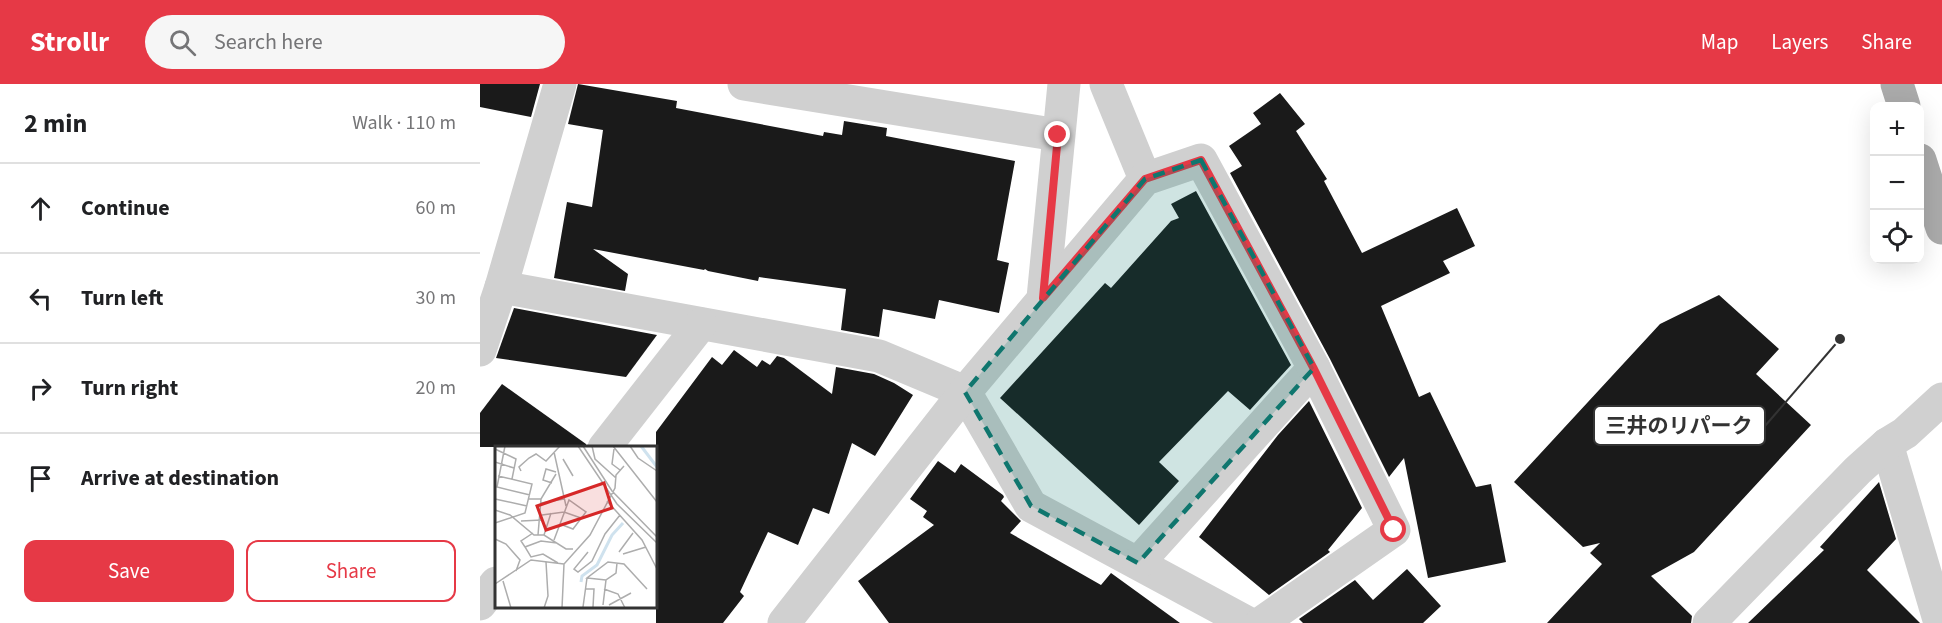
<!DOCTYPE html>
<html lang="en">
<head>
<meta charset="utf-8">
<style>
	body { margin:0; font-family:"Source Sans 3","Noto Sans JP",sans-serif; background:#f6f6f6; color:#202124 }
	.controls { position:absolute; right:18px; top:18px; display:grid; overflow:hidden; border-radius:12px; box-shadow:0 6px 24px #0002 }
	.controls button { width:54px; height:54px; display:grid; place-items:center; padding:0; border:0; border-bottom:2px solid #e0e0e0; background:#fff; color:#202124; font:30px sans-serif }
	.stop { position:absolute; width:18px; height:18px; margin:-14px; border:4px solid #e63946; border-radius:50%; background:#fff }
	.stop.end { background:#e63946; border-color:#fff; box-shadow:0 2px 6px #0008 }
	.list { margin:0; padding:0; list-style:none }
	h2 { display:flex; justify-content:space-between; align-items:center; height:78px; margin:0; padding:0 24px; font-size:26px }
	h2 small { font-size:20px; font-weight:400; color:#757577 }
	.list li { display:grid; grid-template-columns:39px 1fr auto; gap:18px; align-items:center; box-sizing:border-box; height:90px; padding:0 24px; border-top:2px solid #e0e0e0 }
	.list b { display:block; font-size:22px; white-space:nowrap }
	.list em { font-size:20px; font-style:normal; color:#757577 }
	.actions { display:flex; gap:12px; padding:18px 24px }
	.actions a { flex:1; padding:14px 0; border:2px solid #e63946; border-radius:12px; text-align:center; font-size:21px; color:#e63946 }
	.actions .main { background:#e63946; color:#fff }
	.icon { flex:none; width:33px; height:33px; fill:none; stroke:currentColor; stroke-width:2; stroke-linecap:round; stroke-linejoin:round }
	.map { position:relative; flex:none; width:1462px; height:539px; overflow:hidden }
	header { display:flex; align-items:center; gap:36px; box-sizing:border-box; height:84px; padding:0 30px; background:#e63946; color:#fff }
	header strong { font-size:28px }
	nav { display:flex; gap:33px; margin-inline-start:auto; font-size:21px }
	.search { width:420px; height:54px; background:#f6f6f6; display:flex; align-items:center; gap:15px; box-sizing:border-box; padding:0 21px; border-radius:33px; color:#757577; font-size:22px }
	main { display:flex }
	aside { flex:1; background:#fff }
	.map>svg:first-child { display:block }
	.building { fill:#1a1a1a }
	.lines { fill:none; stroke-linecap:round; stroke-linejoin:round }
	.minor { stroke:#d0d0d0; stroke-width:33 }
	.tertiary { stroke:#d0d0d0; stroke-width:33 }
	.primary { stroke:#ababab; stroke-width:33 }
	.route { stroke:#e63946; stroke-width:8 }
	.marked { fill:#0f766e; fill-opacity:0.2; stroke:#0f766e; stroke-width:4.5; stroke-dasharray:12 8; stroke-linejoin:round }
	.inset-river { fill:none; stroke:#cfe2ee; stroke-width:3 }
	.inset-road { fill:none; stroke:#adadad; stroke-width:1.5 }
	.view { fill:#d62828; fill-opacity:0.15; stroke:#d62828; stroke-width:3 }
	.inset-edge { fill:none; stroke:#333; stroke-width:3 }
	.leader { fill:none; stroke:#333; stroke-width:2 }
	.callout-dot { fill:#333; stroke:#fff; stroke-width:2 }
	.callout { fill:#fff; stroke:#333; stroke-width:2 }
	.callout-label { font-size:21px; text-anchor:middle; font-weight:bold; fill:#333 }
</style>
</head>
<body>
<header>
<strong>Strollr</strong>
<div class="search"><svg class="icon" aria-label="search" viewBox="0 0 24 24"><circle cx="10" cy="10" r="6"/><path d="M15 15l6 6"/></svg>Search here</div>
<nav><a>Map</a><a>Layers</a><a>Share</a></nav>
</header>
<main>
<aside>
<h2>2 min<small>Walk · 110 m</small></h2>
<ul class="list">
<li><svg class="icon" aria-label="ahead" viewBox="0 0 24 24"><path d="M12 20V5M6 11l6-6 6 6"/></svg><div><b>Continue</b></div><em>60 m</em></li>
<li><svg class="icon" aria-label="left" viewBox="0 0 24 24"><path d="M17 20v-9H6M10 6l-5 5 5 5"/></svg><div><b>Turn left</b></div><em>30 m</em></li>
<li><svg class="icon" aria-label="right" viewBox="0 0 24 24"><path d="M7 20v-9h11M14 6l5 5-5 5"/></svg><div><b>Turn right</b></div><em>20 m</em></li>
<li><svg class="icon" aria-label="arrive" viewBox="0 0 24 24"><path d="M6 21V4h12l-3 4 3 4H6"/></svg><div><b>Arrive at destination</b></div></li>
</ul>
<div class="actions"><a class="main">Save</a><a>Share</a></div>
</aside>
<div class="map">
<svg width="1462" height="539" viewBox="0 0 1462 539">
	<rect width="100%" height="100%" fill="#fff"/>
	<!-- building -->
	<g class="building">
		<path d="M 0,0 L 60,0 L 51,33 L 0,23 Z"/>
		<path d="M 98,0 L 197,17 L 196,24 L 343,52 L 344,48 L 362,51 L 364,37 L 407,44 L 406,52 L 535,77 L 517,176 L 529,179 L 519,229 L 459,216 L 455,235 L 403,225 L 399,253 L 361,246 L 366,205 L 279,193 L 278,197 L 228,187 L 225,185 L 224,186 L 113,165 L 148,190 L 145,207 L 74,194 L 87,118 L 112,123 L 123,46 L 88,40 Z"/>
		<path d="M 800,9 L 825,40 L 816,47 L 847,95 L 844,97 L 882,169 L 977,124 L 995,162 L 963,177 L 970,189 L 901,222 L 939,313 L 950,308 L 996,403 L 1011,400 L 1026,478 L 948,494 L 924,374 L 909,393 L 850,275 L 750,89 L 762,82 L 749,62 L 781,40 L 773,29 Z"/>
		<path d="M 716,107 L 811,281 L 770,326 L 748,307 L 679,378 L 699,397 L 659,441 L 520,314 L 625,199 L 631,204 L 691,137 L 699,134 L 691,120 Z"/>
		<path d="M 1239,211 L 1299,265 L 1276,290 L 1331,341 L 1214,468 L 1171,492 L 1212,532 L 1211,539 L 1067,539 L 1122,480 L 1110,469 L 1120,459 L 1103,463 L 1034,398 L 1180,240 Z"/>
		<path d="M 34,224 L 177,251 L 146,293 L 16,274 Z"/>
		<path d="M 254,266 L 277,283 L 282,276 L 290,281 L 297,272 L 304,274 L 352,310 L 356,283 L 394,290 L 414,299 L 433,311 L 395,372 L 372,359 L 349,430 L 333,424 L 318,461 L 288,448 L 260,508 L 264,512 L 243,539 L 176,539 L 176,348 L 232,273 L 242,281 Z"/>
		<path d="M 22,300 L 106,360 L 106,363 L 0,363 L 0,329 Z"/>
		<path d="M 829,317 L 882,424 L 848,466 L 850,468 L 789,511 L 719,453 L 798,351 Z"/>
		<path d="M 458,377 L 475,389 L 481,380 L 523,411 L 524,413 L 521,417 L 541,437 L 530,449 L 621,501 L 631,489 L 700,539 L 409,539 L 378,497 L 454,441 L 443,433 L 447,427 L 430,415 Z"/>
		<path d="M 1399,398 L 1416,455 L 1387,486 L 1440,539 L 1268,539 L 1344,466 L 1340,463 Z"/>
		<path d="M 927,485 L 961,522 L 943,539 L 823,539 L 819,535 L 875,496 L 893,516 Z"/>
	</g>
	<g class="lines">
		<!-- minor -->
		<g class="minor">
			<path d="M 264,0 L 578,51"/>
			<path d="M 626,0 L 665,95"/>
			<path d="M 21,203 L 399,272 L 485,308 L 551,422 L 768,539"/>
			<path d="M 563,214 L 584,0"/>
			<path d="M 0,266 L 21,203 L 80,0"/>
			<path d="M 1407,360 L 1460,539"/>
			<path d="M 124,364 L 221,240"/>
			<path d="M 658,479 L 834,284"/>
			<path d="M 0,520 L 16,499"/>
			<path d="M 304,539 L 485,308 L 665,95 L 721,76 L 834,284 L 914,446 L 781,539"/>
		</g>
		<!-- tertiary -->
		<path class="tertiary" d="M 1229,539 L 1378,386 L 1407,360 L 1425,349 L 1462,315"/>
		<!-- primary -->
		<g class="primary">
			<path d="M 1417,0 L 1424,22"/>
			<path d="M 1440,76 L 1462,144"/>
		</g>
	</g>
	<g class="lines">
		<!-- route -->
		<path class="route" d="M 578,51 L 563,214 L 665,95 L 721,76 L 834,285 L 914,446"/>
	</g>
	<!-- marked area -->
	<path class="marked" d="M 721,76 L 834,284 L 658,479 L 551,422 L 485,308 L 665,95 Z"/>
	<!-- overview -->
	<g transform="translate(15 362)">
		<rect width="162" height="162" fill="#fff"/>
		<path class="inset-river" d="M 146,0 L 162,21M 86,136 L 87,130 L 102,119 L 117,89 L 128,77"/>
		<path class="inset-road" d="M 10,0 L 2,41 L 35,49M 83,0 L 122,58 L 162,97M 88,0 L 117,45 L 162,91M 97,0 L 100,13 L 121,32M 118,0 L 162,56M 135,0 L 143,12 L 162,25M 0,3 L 21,13 L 17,33M 119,3 L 117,18 L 125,24M 59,6 L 71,60M 68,13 L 78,30M 0,16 L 19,22M 26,25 L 24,21 L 34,12 L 41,8 L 51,15 L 65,0M 57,37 L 48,34 L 51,23 L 61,26M 0,53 L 32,60M 34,53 L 46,53 L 61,28M 112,55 L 147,94 L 162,123M 46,57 L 69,53M 0,64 L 15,69 L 39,89 L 49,89 L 71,103 L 78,103M 47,69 L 69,66 L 86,72M 26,75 L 47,74M 0,77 L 30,67 L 37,38 L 3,30M 43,89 L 46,53M 49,89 L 56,67M 0,93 L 11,98 L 25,114 L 21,125M 59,94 L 74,54 L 91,66 L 78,83 L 65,78M 62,97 L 46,95 L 30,101 L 36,111 L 48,108 L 63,117M 30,101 L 26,95 L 38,87M 93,106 L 79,123 L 83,126 L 97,115 L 110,88 L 125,69M 124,106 L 138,87M 128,108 L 151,101M 111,134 L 92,132 L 113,116 L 129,118 L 152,143M 8,135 L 16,162M 0,138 L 36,114 L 69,118M 90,143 L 99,143 L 98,161M 109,143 L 123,148 L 130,162M 108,159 L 111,134 L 121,127 L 122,117M 114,159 L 136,147M 88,161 L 92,132M 49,162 L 53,150 L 51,116M 67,162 L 69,118 L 95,89 L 120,42 L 121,29 L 129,20M 84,162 L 118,162"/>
		<path class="view" d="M 109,37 L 117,62 L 51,84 L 42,60 Z"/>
		<rect width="162" height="162" class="inset-edge"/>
	</g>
	<!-- callouts -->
	<path class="leader" d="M1360 255L1285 342"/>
	<circle class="callout-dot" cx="1360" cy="255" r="6"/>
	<rect class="callout" x="1114" y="322" width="171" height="39" rx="6"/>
	<g class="callout-label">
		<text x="1199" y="349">三井のリパーク</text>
	</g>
</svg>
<div class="controls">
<button>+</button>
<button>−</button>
<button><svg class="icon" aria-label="locate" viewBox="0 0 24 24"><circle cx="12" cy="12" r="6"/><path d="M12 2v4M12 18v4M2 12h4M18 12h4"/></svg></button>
</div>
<div class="stop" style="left:914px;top:446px"></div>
<div class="stop end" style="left:578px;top:51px"></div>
</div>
</main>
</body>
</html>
